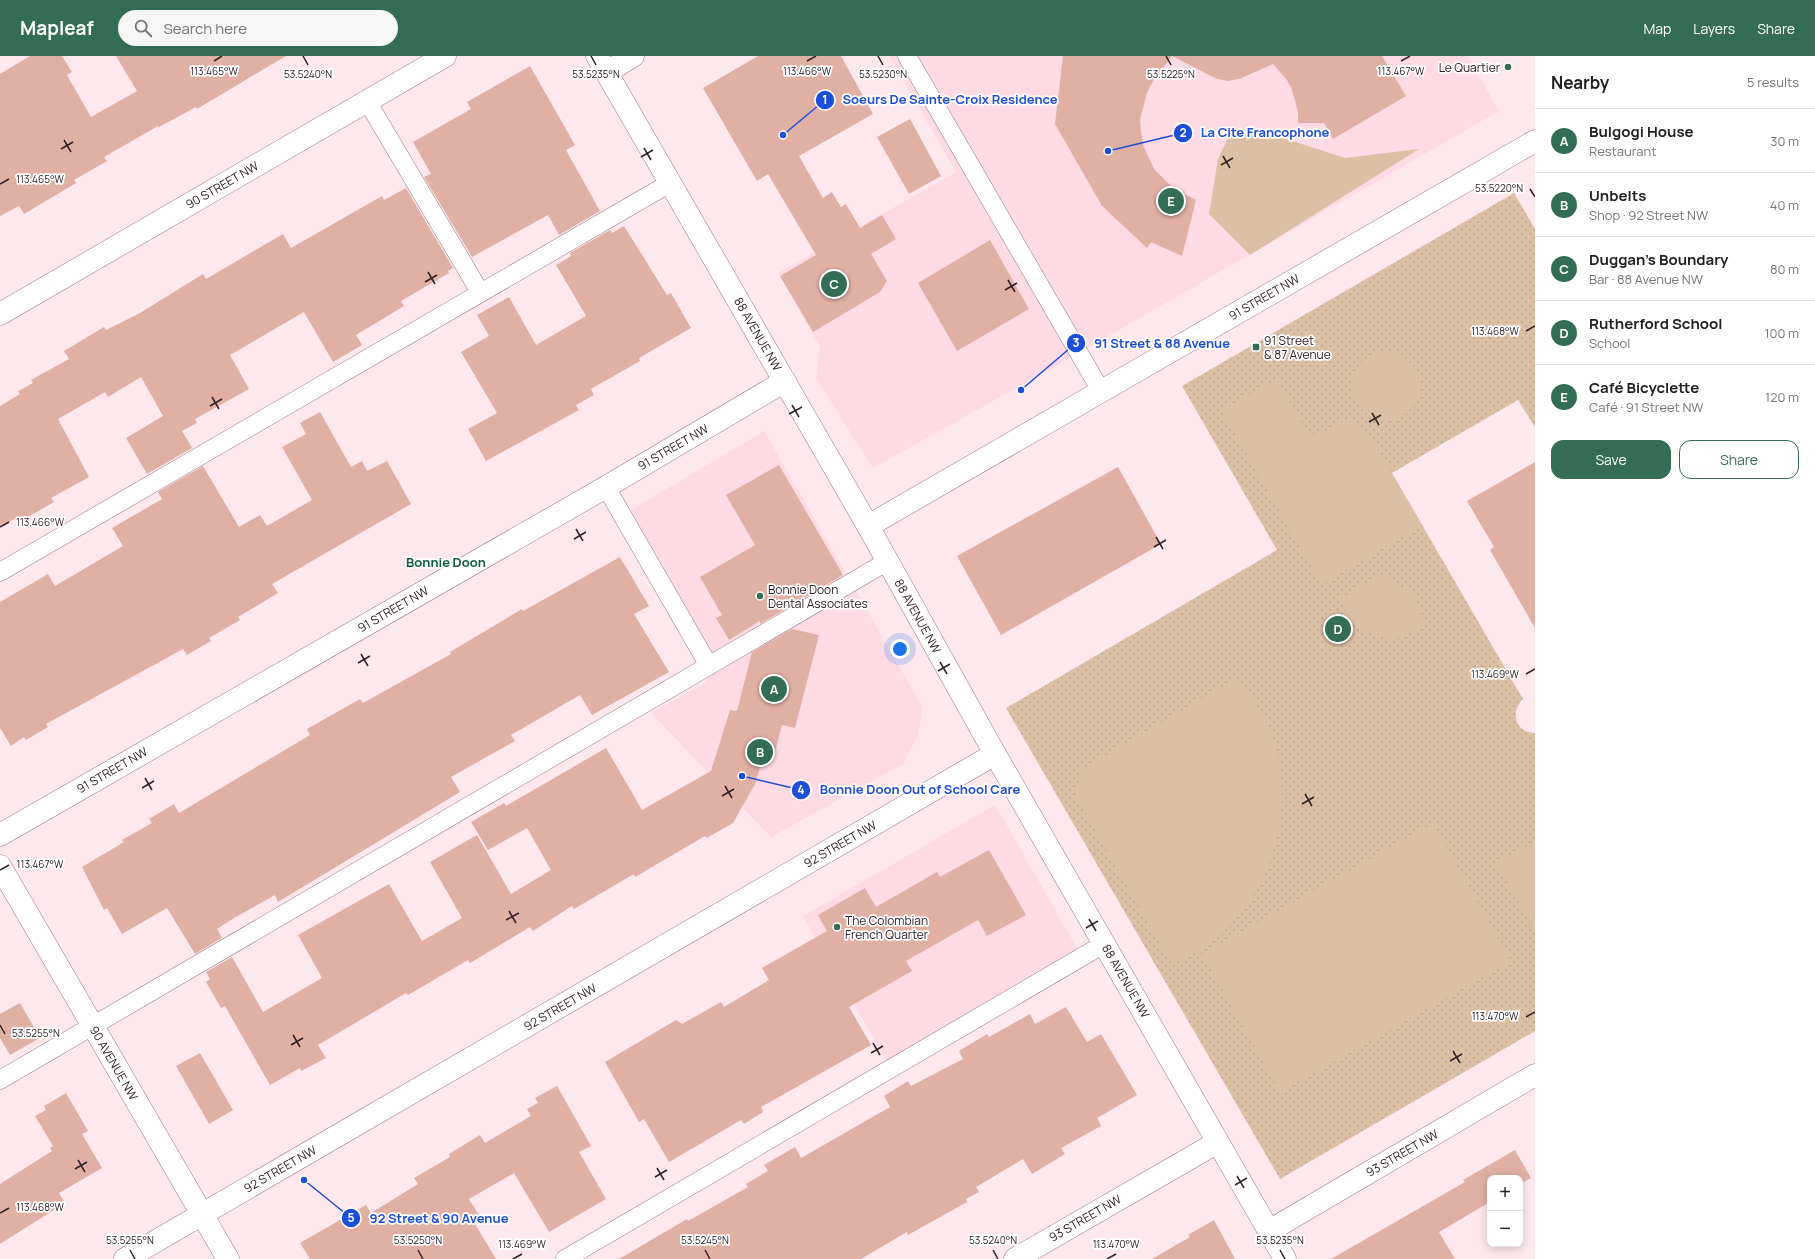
<!DOCTYPE html>
<html lang="en">
<head>
<meta charset="utf-8">
<style>
	body { margin:0; font-family:Manrope,sans-serif; background:#f6f6f6; color:#202124 }
	.controls { position:absolute; right:12px; bottom:12px; display:grid; overflow:hidden; border-radius:8px; box-shadow:0 2px 10px #0003 }
	.controls button { width:36px; height:36px; display:grid; place-items:center; padding:0; border:0; border-bottom:1px solid #e0e0e0; background:#fff; color:#202124; font:20px sans-serif }
	.you { position:absolute; left:900px; top:593px; width:14px; height:14px; margin:-10px; border:3px solid #fff; border-radius:50%; background:#1a73e8; box-shadow:0 0 0 6px #1a73e833 }
	.badge { display:grid; place-items:center; width:26px; height:26px; border-radius:50%; background:#336d56; color:#fff; font-size:13px; font-weight:700 }
	.pin { position:absolute; translate:-50% -50%; border:2px solid #fff; box-shadow:0 1px 4px #0006 }
	.list { margin:0; padding:0; list-style:none }
	h2 { display:flex; justify-content:space-between; align-items:center; height:52px; margin:0; padding:0 16px; font-size:17px }
	h2 small { font-size:13px; font-weight:400; color:#757577 }
	.list li { display:grid; grid-template-columns:26px 1fr auto; gap:12px; align-items:center; box-sizing:border-box; height:64px; padding:0 16px; border-top:1px solid #e0e0e0 }
	.list b { display:block; font-size:15px; white-space:nowrap }
	.list p { margin:0; font-size:13px; white-space:nowrap; color:#757577 }
	.list em { font-size:13px; font-style:normal; color:#757577 }
	.actions { display:flex; gap:8px; padding:12px 16px }
	.actions a { flex:1; padding:9px 0; border:1px solid #336d56; border-radius:12px; text-align:center; font-size:14px; color:#336d56 }
	.actions .main { background:#336d56; color:#fff }
	.icon { flex:none; width:22px; height:22px; fill:none; stroke:currentColor; stroke-width:2; stroke-linecap:round; stroke-linejoin:round }
	.map { position:relative; flex:none; width:1535px; height:1203px; overflow:hidden }
	header { display:flex; align-items:center; gap:24px; box-sizing:border-box; height:56px; padding:0 20px; background:#336d56; color:#fff }
	header strong { font-size:19px }
	nav { display:flex; gap:22px; margin-inline-start:auto; font-size:14px }
	.search { width:280px; height:36px; background:#f6f6f6; display:flex; align-items:center; gap:10px; box-sizing:border-box; padding:0 14px; border-radius:22px; color:#757577; font-size:15px }
	main { display:flex }
	aside { flex:1; background:#fff }
	.map>svg:first-child { display:block }
	.built { fill:#fedae4 }
	.grass { fill:url(#grass-dots) }
	.park { fill:#dcc0a6 }
	.building { fill:#e0b0a5 }
	.lines { fill:none; stroke-linecap:round; stroke-linejoin:round }
	.lane-casing { stroke:#997881; stroke-width:19 }
	.street-casing { stroke:#997881; stroke-width:23 }
	.secondary-casing { stroke:#997881; stroke-width:23 }
	.lane { stroke:#fff; stroke-width:18 }
	.street { stroke:#fff; stroke-width:22 }
	.secondary { stroke:#fff; stroke-width:22 }
	.ticks { fill:none; stroke:#2f2125; stroke-width:1.5 }
	.poi-dot { fill:#336d56; stroke:#fff; stroke-width:1.5 }
	.labels { text-anchor:middle; dominant-baseline:central; stroke-width:3.5; stroke-linejoin:round; paint-order:stroke }
	.poi-label { font-size:12px; fill:#2f2125; stroke:#fff; text-anchor:start }
	.street-label { font-size:12px; fill:#2f2125; stroke:#fff }
	.neighbourhood-label { font-size:13px; font-weight:bold; fill:#115a42; stroke:#fff }
	.ticks-label { font-size:10px; text-anchor:middle; fill:#2f2125; stroke:#fff; stroke-width:3.5; stroke-linejoin:round; paint-order:stroke }
	.leader { fill:none; stroke:#1d4ed8; stroke-width:1.5 }
	.callout-dot { fill:#1d4ed8; stroke:#fff; stroke-width:1.5 }
	.mark-label { font-size:12px; text-anchor:middle; font-weight:bold; fill:#fff }
	.callout-label { font-size:13px; text-anchor:middle; font-weight:bold; fill:#1d4ed8; stroke:#fff; stroke-width:3.5; stroke-linejoin:round; paint-order:stroke }
</style>
</head>
<body>
<header>
<strong>Mapleaf</strong>
<div class="search"><svg class="icon" aria-label="search" viewBox="0 0 24 24"><circle cx="10" cy="10" r="6"/><path d="M15 15l6 6"/></svg>Search here</div>
<nav><a>Map</a><a>Layers</a><a>Share</a></nav>
</header>
<main>
<div class="map">
<svg width="1535" height="1203" viewBox="0 0 1535 1203">
	<defs>
		<pattern id="grass-dots" width="8" height="8" patternUnits="userSpaceOnUse"><rect width="8" height="8" fill="#dcc0a6"/><path d="M2 2h.1M6 6h.1" fill="none" stroke="#bda58f" stroke-width="1.8" stroke-linecap="round"/></pattern>
	</defs>
	<rect width="100%" height="100%" fill="#fee8ee"/>
	<!-- built -->
	<g class="built">
		<path d="M 889,0 L 1467,0 L 1499,55 L 1065,305 L 873,412 L 816,322 L 820,291 L 778,217 L 956,116 Z"/>
		<path d="M 764,375 L 923,652 L 918,679 L 903,708 L 771,781 L 651,657 L 707,626 L 616,463 Z"/>
		<path d="M 995,749 L 1078,894 L 887,1006 L 803,860 Z"/>
	</g>
	<!-- grass -->
	<path class="grass" d="M 1514,137 L 1535,173 L 1535,371 L 1518,344 L 1392,417 L 1523,643 C 1510,656 1515,677 1535,677 L 1535,975 L 1280,1123 L 1006,652 L 1277,494 L 1182,330 Z"/>
	<!-- park -->
	<g class="park">
		<path d="M 1242,77 L 1277,80 L 1345,102 L 1419,93 L 1250,199 L 1209,158 L 1218,103 L 1228,82 Z"/>
		<circle cx="1386" cy="330" r="34"/>
		<path d="M 1278,325 L 1308,377 C 1328,387 1340,345 1369,378 L 1422,469 L 1326,526 L 1321,526 L 1318,523 L 1223,357 L 1224,353 L 1270,327 Z"/>
		<path d="M 1382,518 L 1413,538 L 1426,569 L 1393,584 L 1355,570 L 1339,543 Z"/>
		<path d="M 1237,622 C 1248,636 1259,651 1267,667 C 1300,742 1277,830 1216,883 C 1203,894 1187,901 1172,909 L 1075,739 L 1082,713 Z"/>
		<path d="M 1433,767 L 1511,905 L 1280,1036 L 1202,898 Z"/>
		<path d="M 1535,785 L 1535,875 L 1496,807 Z"/>
	</g>
	<!-- building -->
	<g class="building">
		<path d="M 30,0 L 62,0 L 72,16 L 67,19 L 91,61 L 137,35 L 116,0 L 286,0 L 197,53 L 196,51 L 159,71 L 158,70 L 104,101 L 107,105 L 74,124 L 76,127 L 24,158 L 19,150 L 0,160 L 0,18 Z"/>
		<path d="M 758,0 L 841,0 L 873,58 L 799,100 L 823,142 L 832,136 L 841,151 L 846,148 L 860,172 L 882,159 L 896,183 L 871,198 L 887,225 L 880,236 L 813,276 L 780,220 L 816,199 L 768,118 L 757,125 L 703,32 Z"/>
		<path d="M 1063,0 L 1382,0 L 1406,40 L 1333,83 L 1324,67 L 1298,67 L 1298,56 L 1292,34 L 1287,24 L 1273,8 L 1239,23 L 1228,25 L 1217,23 L 1172,0 L 1153,25 L 1147,37 L 1140,63 L 1141,76 L 1143,89 L 1154,113 L 1173,132 L 1196,144 L 1182,200 L 1151,186 L 1147,192 L 1102,150 L 1055,68 Z"/>
		<path d="M 530,10 L 575,89 L 566,94 L 600,155 L 559,179 L 548,159 L 472,201 L 424,121 L 431,118 L 413,86 L 471,53 L 467,46 Z"/>
		<path d="M 910,63 L 941,120 L 909,138 L 877,81 Z"/>
		<path d="M 406,132 L 453,212 L 448,215 L 449,217 L 401,245 L 404,250 L 356,279 L 362,289 L 333,306 L 304,256 L 230,299 L 249,333 L 195,363 L 197,367 L 182,375 L 192,392 L 147,418 L 126,382 L 163,360 L 141,321 L 108,341 L 105,336 L 58,363 L 89,421 L 51,442 L 54,446 L 21,465 L 18,461 L 0,471 L 0,350 L 20,338 L 18,335 L 33,327 L 31,324 L 69,303 L 64,295 L 104,271 L 106,274 L 140,257 L 203,218 L 206,223 L 283,178 L 291,192 L 382,140 L 384,144 Z"/>
		<path d="M 624,170 L 667,239 L 671,237 L 691,272 L 639,302 L 640,305 L 591,333 L 594,339 L 576,349 L 579,354 L 486,405 L 468,373 L 497,357 L 461,296 L 489,280 L 477,259 L 509,241 L 536,289 L 586,260 L 556,209 L 571,200 L 570,197 L 610,174 L 612,177 Z"/>
		<path d="M 990,184 L 1029,253 L 957,295 L 918,227 Z"/>
		<path d="M 320,356 L 351,411 L 362,405 L 367,415 L 387,405 L 411,448 L 272,528 L 278,537 L 238,561 L 240,564 L 209,582 L 211,585 L 187,599 L 183,593 L 46,668 L 48,671 L 26,684 L 24,681 L 11,690 L 0,672 L 0,546 L 48,518 L 55,530 L 123,490 L 112,472 L 162,443 L 158,436 L 203,410 L 239,471 L 260,459 L 267,470 L 312,444 L 282,391 L 306,378 L 300,367 Z"/>
		<path d="M 1535,406 L 1535,572 L 1490,494 L 1494,491 L 1467,445 Z"/>
		<path d="M 779,409 L 843,519 L 760,568 L 760,565 L 729,584 L 716,562 L 722,559 L 700,521 L 755,489 L 726,439 Z"/>
		<path d="M 1118,411 L 1161,488 L 1001,579 L 957,500 Z"/>
		<path d="M 620,501 L 649,550 L 634,558 L 669,616 L 592,659 L 580,639 L 511,679 L 515,685 L 451,721 L 460,736 L 278,846 L 275,839 L 234,862 L 217,873 L 222,882 L 195,898 L 167,852 L 122,878 L 107,852 L 104,854 L 82,811 L 124,786 L 122,784 L 152,767 L 149,763 L 174,748 L 179,757 L 310,679 L 307,673 L 360,643 L 363,647 L 451,598 L 450,596 L 522,553 L 523,555 Z"/>
		<path d="M 792,573 L 819,579 L 795,672 L 782,669 L 775,696 L 762,704 L 755,728 L 733,767 L 707,782 L 705,780 L 635,821 L 634,818 L 574,853 L 572,850 L 533,875 L 530,871 L 470,907 L 468,904 L 408,939 L 406,937 L 318,989 L 326,1002 L 301,1015 L 300,1012 L 270,1029 L 225,950 L 221,952 L 206,926 L 210,923 L 206,916 L 232,901 L 263,956 L 322,922 L 298,879 L 389,828 L 422,885 L 462,862 L 430,806 L 477,779 L 511,838 L 551,814 L 527,772 L 488,794 L 471,766 L 504,747 L 506,750 L 606,692 L 642,754 L 711,715 L 730,654 L 737,655 L 752,596 Z"/>
		<path d="M 989,794 L 1026,859 L 987,880 L 978,864 L 906,905 L 912,915 L 849,951 L 871,989 L 761,1051 L 763,1056 L 744,1068 L 741,1064 L 669,1106 L 644,1063 L 639,1066 L 605,1006 L 676,964 L 682,968 L 721,946 L 724,951 L 769,924 L 762,912 L 827,875 L 818,859 L 865,832 L 876,851 L 937,816 L 940,821 Z"/>
		<path d="M 20,947 L 40,982 L 10,999 L 0,982 L 0,958 Z"/>
		<path d="M 1066,951 L 1087,986 L 1101,978 L 1137,1039 L 1097,1062 L 1101,1070 L 1061,1092 L 1065,1098 L 1032,1118 L 1023,1103 L 976,1131 L 979,1136 L 966,1143 L 967,1146 L 908,1179 L 907,1176 L 861,1203 L 619,1203 L 687,1163 L 688,1165 L 748,1131 L 746,1128 L 768,1115 L 764,1109 L 795,1091 L 801,1102 L 890,1051 L 884,1040 L 908,1025 L 911,1030 L 963,1003 L 959,995 L 987,978 L 989,981 L 1030,958 L 1035,968 Z"/>
		<path d="M 200,997 L 233,1054 L 209,1068 L 176,1010 Z"/>
		<path d="M 557,1030 L 591,1090 L 579,1096 L 606,1143 L 549,1176 L 514,1117 L 469,1143 L 479,1159 L 472,1163 L 496,1203 L 310,1203 L 300,1187 L 366,1149 L 371,1157 L 418,1128 L 414,1122 L 450,1101 L 449,1098 L 480,1079 L 485,1087 L 531,1060 L 527,1053 L 538,1047 L 535,1042 Z"/>
		<path d="M 66,1037 L 88,1075 L 82,1078 L 102,1112 L 59,1137 L 65,1147 L 0,1188 L 0,1128 L 52,1095 L 50,1092 L 53,1090 L 35,1060 L 46,1054 L 44,1050 Z"/>
		<path d="M 1515,1094 L 1531,1122 L 1520,1128 L 1520,1122 L 1490,1122 L 1490,1146 L 1439,1176 L 1455,1203 L 1331,1203 L 1465,1126 L 1463,1124 Z"/>
		<path d="M 1214,1164 L 1235,1203 L 1152,1203 L 1190,1181 L 1188,1179 Z"/>
	</g>
	<g class="lines">
		<defs>
			<g id="lane">
				<path d="M 907,0 L 1101,335"/>
				<path d="M 367,45 L 480,236"/>
				<path d="M 606,431 L 709,610"/>
				<path d="M 0,516 L 670,127"/>
				<path d="M 0,1024 L 888,505"/>
				<path d="M 565,1203 L 1104,888"/>
			</g>
			<g id="street">
				<path d="M 597,0 L 868,470"/>
				<path d="M 607,16 L 633,0"/>
				<path d="M 0,258 L 445,0"/>
				<path d="M 995,698 L 1285,1203"/>
				<path d="M 0,779 L 606,431 L 785,325"/>
				<path d="M 0,810 L 228,1203"/>
				<path d="M 1269,1175 L 1535,1019"/>
				<path d="M 1015,1203 L 1218,1086"/>
			</g>
			<path id="secondary" d="M 125,1203 L 995,698 L 868,470 L 1535,85"/>
		</defs>
		<!-- lane casing -->
		<use href="#lane" class="lane-casing"/>
		<!-- street casing -->
		<use href="#street" class="street-casing"/>
		<!-- secondary casing -->
		<use href="#secondary" class="secondary-casing"/>
		<!-- lane -->
		<use href="#lane" class="lane"/>
		<!-- street -->
		<use href="#street" class="street"/>
		<!-- secondary -->
		<use href="#secondary" class="secondary"/>
	</g>
	<!-- ticks -->
	<path class="ticks" d="M 303,0 L 308,9M 591,0 L 596,9M 878,0 L 883,9M 1166,0 L 1171,9M 214,5 L 222,0M 807,5 L 816,0M 1401,5 L 1410,0M 64,84 L 71,96M 644,92 L 651,104M 61,93 L 73,86M 1223,100 L 1230,112M 641,101 L 653,94M 1221,109 L 1233,102M 0,128 L 9,123M 1530,133 L 1535,141M 428,216 L 435,228M 1008,224 L 1015,236M 425,226 L 437,219M 1005,234 L 1017,227M 1526,275 L 1535,270M 212,341 L 219,353M 792,349 L 799,361M 210,350 L 222,343M 1372,357 L 1379,369M 789,358 L 802,351M 1369,366 L 1381,359M 0,471 L 9,466M 576,473 L 583,485M 1156,481 L 1163,493M 574,483 L 586,476M 1154,491 L 1166,484M 361,598 L 368,610M 940,606 L 947,618M 358,607 L 370,600M 938,615 L 950,608M 1526,618 L 1535,613M 145,722 L 152,734M 725,730 L 732,742M 142,732 L 154,725M 1305,738 L 1312,750M 722,740 L 734,733M 1302,748 L 1314,741M 0,814 L 9,809M 509,855 L 516,867M 1089,863 L 1096,875M 506,864 L 519,857M 1086,872 L 1098,865M 1526,961 L 1535,956M 0,969 L 5,978M 293,979 L 300,991M 873,987 L 880,999M 291,989 L 303,982M 1453,995 L 1460,1007M 871,997 L 883,990M 1450,1005 L 1462,998M 78,1104 L 85,1116M 657,1112 L 664,1124M 75,1113 L 87,1106M 1237,1120 L 1244,1132M 655,1121 L 667,1114M 1235,1129 L 1247,1122M 0,1157 L 9,1152M 130,1194 L 135,1203M 418,1194 L 423,1203M 705,1194 L 710,1203M 993,1194 L 998,1203M 1280,1194 L 1285,1203M 513,1203 L 522,1198M 1107,1203 L 1116,1198"/>
	<!-- markers -->
	<g class="poi-dot">
		<circle cx="1508" cy="11" r="4"/>
		<rect x="1252" y="287" width="8" height="8" rx="2"/>
		<circle cx="760" cy="540" r="4"/>
		<circle cx="837" cy="871" r="4"/>
	</g>
	<g class="labels">
		<!-- poi labels -->
		<g class="poi-label">
			<text x="1500" y="11" text-anchor="end">Le Quartier</text>
			<text x="1264" y="284">91 Street<tspan x="1264" dy="14">&amp; 87 Avenue</tspan></text>
			<text x="768" y="533">Bonnie Doon<tspan x="768" dy="14">Dental Associates</tspan></text>
			<text x="845" y="864">The Colombian<tspan x="845" dy="14">French Quarter</tspan></text>
		</g>
		<!-- street labels -->
		<g class="street-label">
			<text transform="translate(222 129) rotate(-30)">90 STREET NW</text>
			<text transform="translate(1264 241) rotate(-30)">91 STREET NW</text>
			<text transform="translate(758 278) rotate(60)">88 AVENUE NW</text>
			<text transform="translate(673 391) rotate(-30)">91 STREET NW</text>
			<text transform="translate(393 553) rotate(-30)">91 STREET NW</text>
			<text transform="translate(918 560) rotate(61)">88 AVENUE NW</text>
			<text transform="translate(112 714) rotate(-30)">91 STREET NW</text>
			<text transform="translate(840 788) rotate(-30)">92 STREET NW</text>
			<text transform="translate(1126 925) rotate(60)">88 AVENUE NW</text>
			<text transform="translate(560 951) rotate(-30)">92 STREET NW</text>
			<text transform="translate(114 1007) rotate(60)">90 AVENUE NW</text>
			<text transform="translate(1402 1097) rotate(-30)">93 STREET NW</text>
			<text transform="translate(280 1113) rotate(-30)">92 STREET NW</text>
			<text transform="translate(1085 1162) rotate(-30)">93 STREET NW</text>
		</g>
		<!-- neighbourhood labels -->
		<g class="neighbourhood-label">
			<text x="446" y="506">Bonnie Doon</text>
		</g>
	</g>
	<g class="ticks-label">
		<text x="214" y="19">113.465°W</text>
		<text x="1401" y="19">113.467°W</text>
		<text x="807" y="19">113.466°W</text>
		<text x="596" y="22">53.5235°N</text>
		<text x="883" y="22">53.5230°N</text>
		<text x="1171" y="22">53.5225°N</text>
		<text x="308" y="22">53.5240°N</text>
		<text x="40" y="127">113.465°W</text>
		<text x="1499" y="136">53.5220°N</text>
		<text x="1495" y="279">113.468°W</text>
		<text x="40" y="470">113.466°W</text>
		<text x="1495" y="622">113.469°W</text>
		<text x="40" y="812">113.467°W</text>
		<text x="1495" y="964">113.470°W</text>
		<text x="36" y="981">53.5255°N</text>
		<text x="40" y="1155">113.468°W</text>
		<text x="130" y="1188">53.5255°N</text>
		<text x="418" y="1188">53.5250°N</text>
		<text x="705" y="1188">53.5245°N</text>
		<text x="993" y="1188">53.5240°N</text>
		<text x="1280" y="1188">53.5235°N</text>
		<text x="522" y="1192">113.469°W</text>
		<text x="1116" y="1192">113.470°W</text>
	</g>
	<!-- callouts -->
	<path class="leader" d="M783 79L825 44M1108 95L1183 77M1021 334L1076 287M742 720L801 734M304 1124L351 1162"/>
	<g class="callout-dot">
		<circle cx="783" cy="79" r="4"/>
		<circle cx="1108" cy="95" r="4"/>
		<circle cx="1021" cy="334" r="4"/>
		<circle cx="742" cy="720" r="4"/>
		<circle cx="304" cy="1124" r="4"/>
		<circle cx="825" cy="44" r="10"/>
		<circle cx="1183" cy="77" r="10"/>
		<circle cx="1076" cy="287" r="10"/>
		<circle cx="801" cy="734" r="10"/>
		<circle cx="351" cy="1162" r="10"/>
	</g>
	<g class="mark-label">
		<text x="825" y="48">1</text>
		<text x="1183" y="81">2</text>
		<text x="1076" y="291">3</text>
		<text x="801" y="738">4</text>
		<text x="351" y="1166">5</text>
	</g>
	<g class="callout-label">
		<text x="950" y="48">Soeurs De Sainte-Croix Residence</text>
		<text x="1265" y="81">La Cite Francophone</text>
		<text x="1162" y="292">91 Street &amp; 88 Avenue</text>
		<text x="920" y="738">Bonnie Doon Out of School Care</text>
		<text x="439" y="1167">92 Street &amp; 90 Avenue</text>
	</g>
</svg>
<div class="controls">
<button>+</button>
<button>−</button>
</div>
<div class="you"></div>
<div class="pin badge" style="left:774px;top:633px">A</div>
<div class="pin badge" style="left:760px;top:696px">B</div>
<div class="pin badge" style="left:834px;top:228px">C</div>
<div class="pin badge" style="left:1338px;top:573px">D</div>
<div class="pin badge" style="left:1171px;top:145px">E</div>
</div>
<aside>
<h2>Nearby<small>5 results</small></h2>
<ul class="list">
<li><span class="badge">A</span><div><b>Bulgogi House</b><p>Restaurant</p></div><em>30 m</em></li>
<li><span class="badge">B</span><div><b>Unbelts</b><p>Shop · 92 Street NW</p></div><em>40 m</em></li>
<li><span class="badge">C</span><div><b>Duggan's Boundary</b><p>Bar · 88 Avenue NW</p></div><em>80 m</em></li>
<li><span class="badge">D</span><div><b>Rutherford School</b><p>School</p></div><em>100 m</em></li>
<li><span class="badge">E</span><div><b>Café Bicyclette</b><p>Café · 91 Street NW</p></div><em>120 m</em></li>
</ul>
<div class="actions"><a class="main">Save</a><a>Share</a></div>
</aside>
</main>
</body>
</html>
